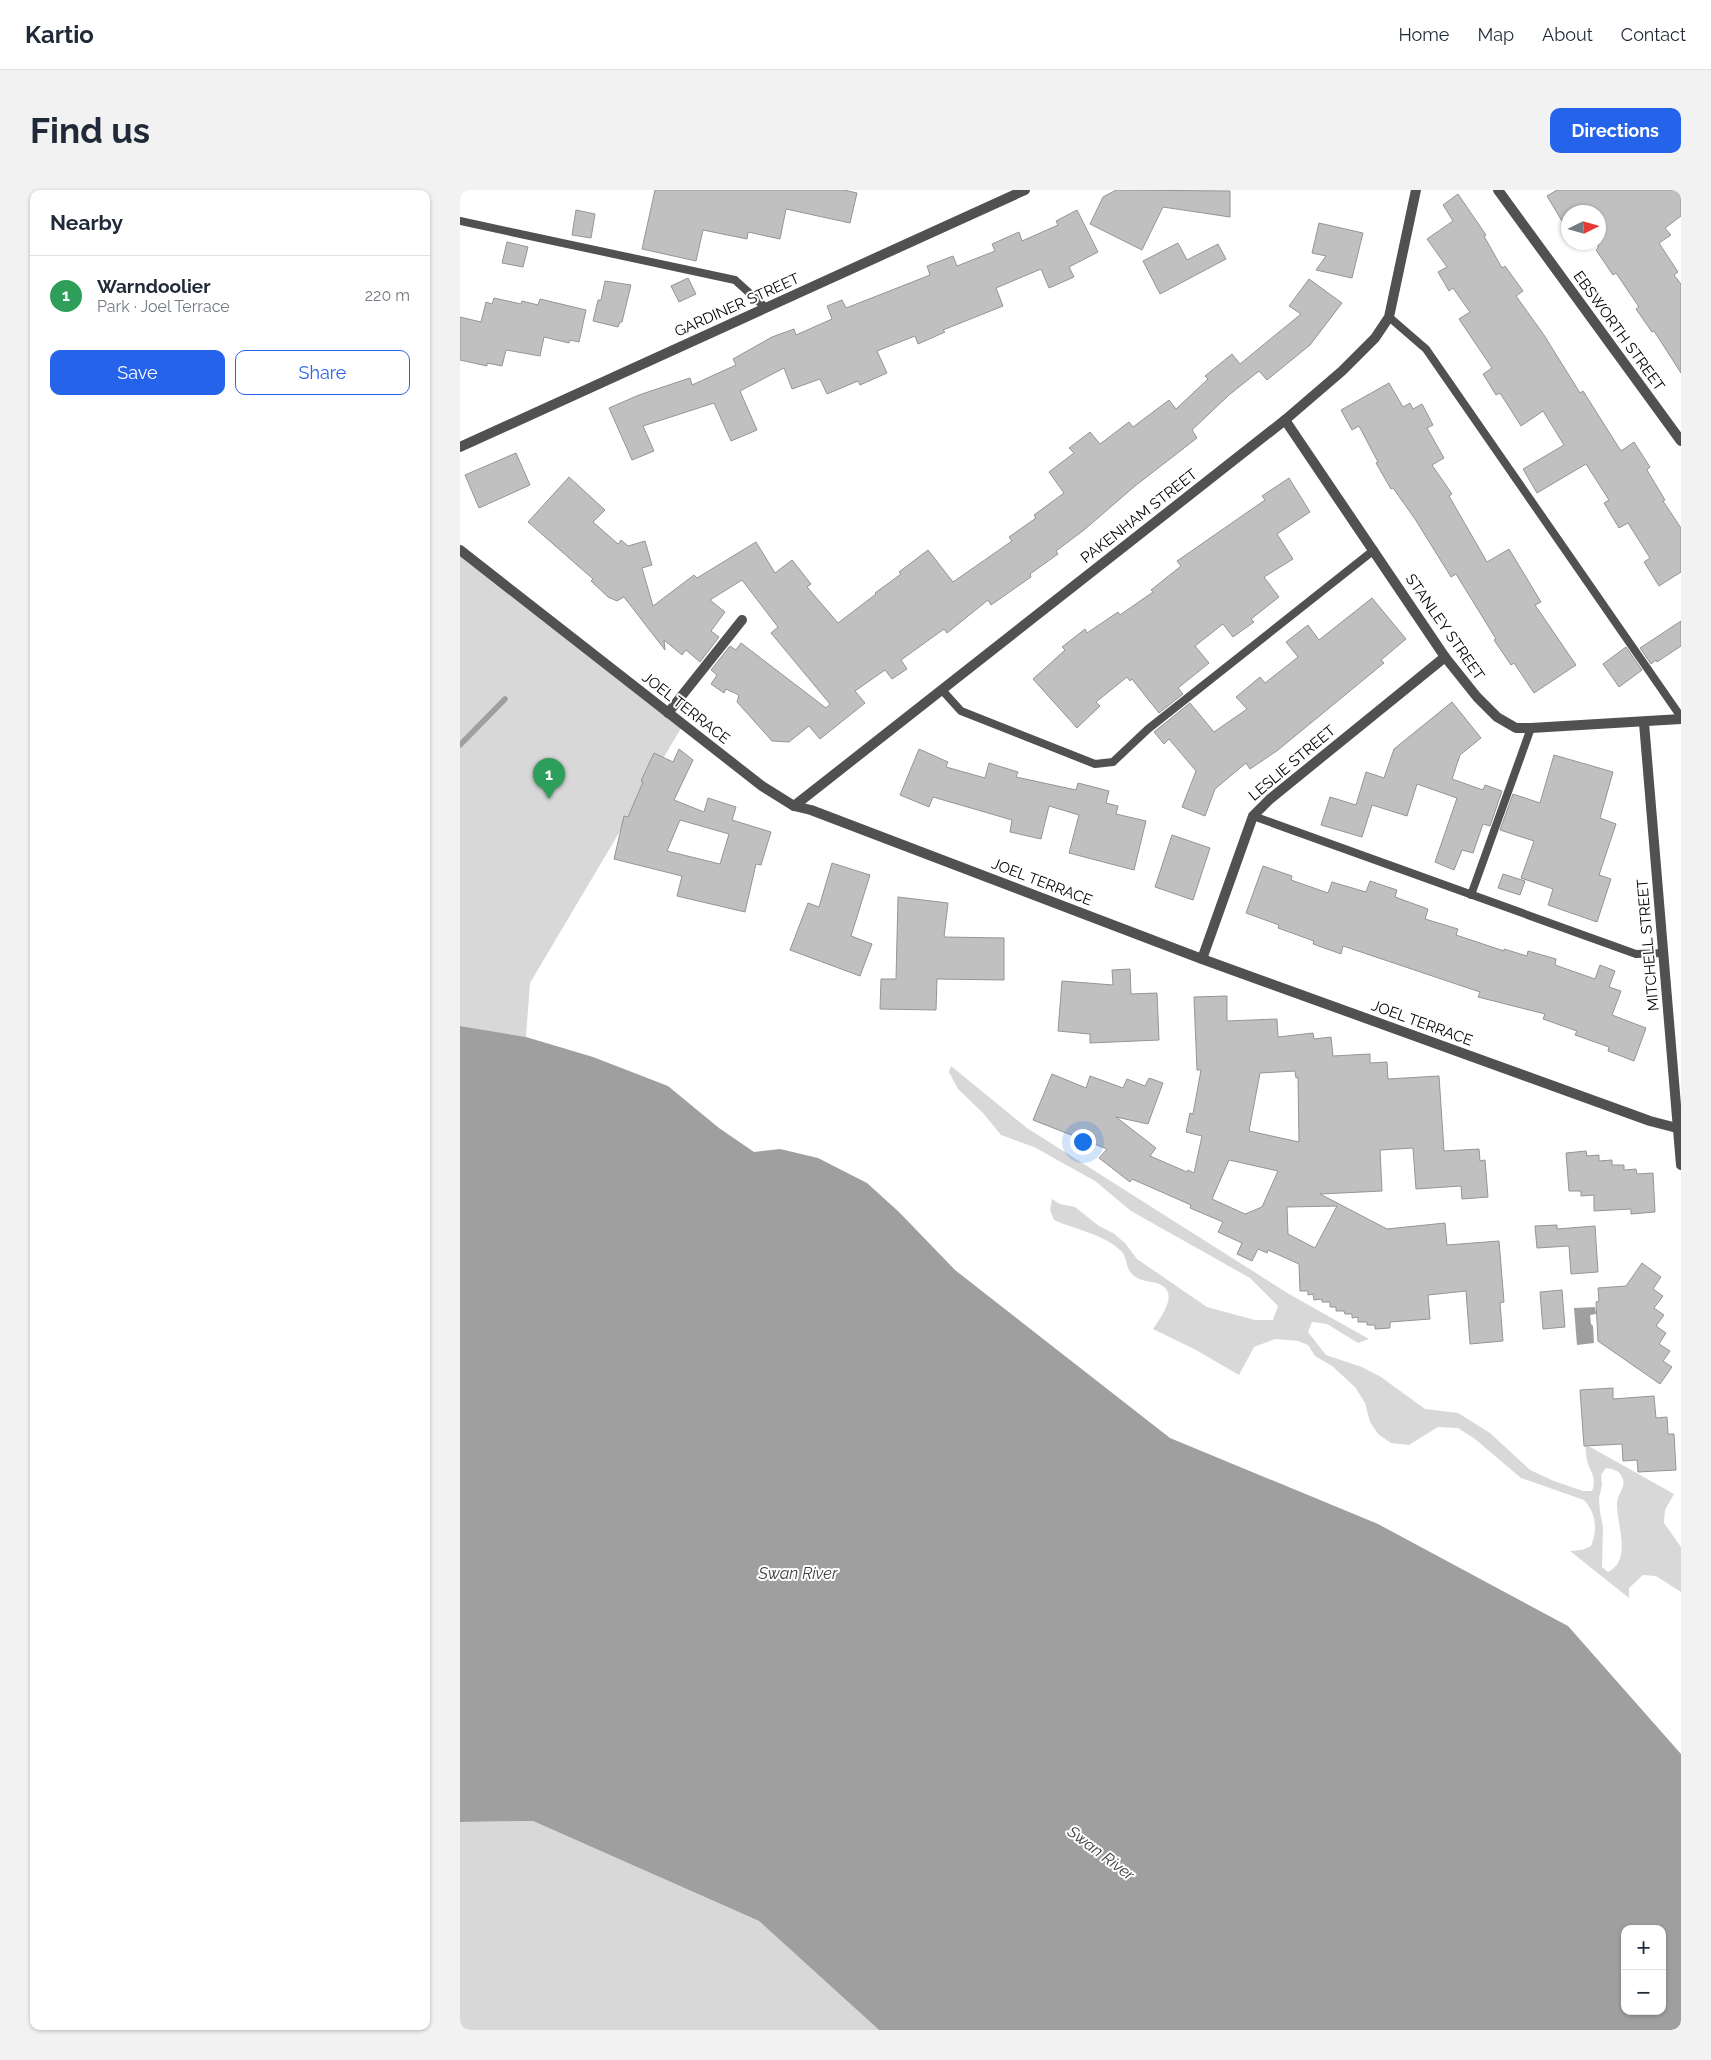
<!DOCTYPE html>
<html lang="en">
<head>
<meta charset="utf-8">
<style>
	body { margin:0; font-family:Raleway,sans-serif; background:#f2f2f3; color:#1f2937 }
	.controls { position:absolute; right:15px; bottom:15px; display:grid; overflow:hidden; border-radius:10px; box-shadow:0 1px 4px #0004 }
	.controls button { width:45px; height:45px; display:grid; place-items:center; padding:0; border:0; border-bottom:1px solid #e0e1e3; background:#fff; color:#1f2937; font:25px sans-serif }
	.compass { position:absolute; left:1101px; top:15px; width:45px; height:45px; border-radius:50%; background:#fff; box-shadow:0 1px 4px #0004; rotate:85deg }
	.you { position:absolute; left:622px; top:951px; width:18px; height:18px; margin:-12px; border:4px solid #fff; border-radius:50%; background:#1a73e8; box-shadow:0 0 0 8px #1a73e833 }
	.badge { display:grid; place-items:center; width:32px; height:32px; border-radius:50%; background:#2563eb; color:#fff; font-size:16px; font-weight:700 }
	.pin { position:absolute; translate:-50% -41px; filter:drop-shadow(0 1px 2px #0008) }
	.pin::after { content:''; position:absolute; top:26px; width:18px; height:15px; background:inherit; clip-path:polygon(0 0,100% 0,50% 100%) }
	.list { margin:0; padding:0; list-style:none }
	h2 { display:flex; justify-content:space-between; align-items:center; height:65px; margin:0; padding:0 20px; font-size:21px }
	h2 small { font-size:16px; font-weight:400; color:#747a83 }
	.list li { display:grid; grid-template-columns:32px 1fr auto; gap:15px; align-items:center; box-sizing:border-box; height:80px; padding:0 20px; border-top:1px solid #e0e1e3 }
	.list b { display:block; font-size:19px; white-space:nowrap }
	.list p { margin:0; font-size:16px; white-space:nowrap; color:#747a83 }
	.list em { font-size:16px; font-style:normal; color:#747a83 }
	.actions { display:flex; gap:10px; padding:15px 20px }
	.actions a { flex:1; padding:11px 0; border:1px solid #2563eb; border-radius:10px; text-align:center; font-size:18px; color:#2563eb }
	.actions .main { background:#2563eb; color:#fff }
	.map { position:relative; flex:none; width:1221px; height:1840px; overflow:hidden; border-radius:10px }
	header { display:flex; align-items:center; gap:30px; box-sizing:border-box; height:70px; padding:0 25px; background:#fff; border-bottom:1px solid #e0e1e3 }
	header strong { font-size:24px }
	nav { display:flex; gap:28px; margin-inline-start:auto; font-size:18px }
	.intro { display:flex; align-items:center; justify-content:space-between; box-sizing:border-box; height:120px; padding:0 30px }
	h1 { margin:0; font-size:35px }
	.button { padding:12px 22px; border-radius:10px; background:#2563eb; color:#fff; font-size:18px; font-weight:700 }
	main { display:flex; gap:30px; padding:0 30px }
	aside { flex:1; background:#fff; border-radius:10px; box-shadow:0 1px 4px #0004 }
	.map>svg:first-child { display:block }
	.green { fill:#d8d8d8; fill-rule:evenodd }
	.water { fill:#9f9f9f; fill-rule:evenodd }
	.lines { fill:none; stroke-linecap:round; stroke-linejoin:round }
	.stream { stroke:#9f9f9f; stroke-width:5.5 }
	.building { fill:#c0c0c0; stroke:#959595; fill-rule:evenodd }
	.lane { stroke:#515151; stroke-width:8 }
	.street { stroke:#515151; stroke-width:10 }
	.labels { text-anchor:middle; dominant-baseline:central; stroke-width:4; stroke-linejoin:round; paint-order:stroke }
	.street-label { font-size:15px; fill:#000; stroke:#fff }
	.water-label { font-size:16px; font-style:italic; fill:#404040; stroke:#fff }
</style>
</head>
<body>
<header>
<strong>Kartio</strong>
<nav><a>Home</a><a>Map</a><a>About</a><a>Contact</a></nav>
</header>
<div class="intro"><h1>Find us</h1><a class="button">Directions</a></div>
<main>
<aside>
<h2>Nearby<small></small></h2>
<ul class="list">
<li><span class="badge" style="background:#2e9e5b">1</span><div><b>Warndoolier</b><p>Park · Joel Terrace</p></div><em>220 m</em></li>
</ul>
<div class="actions"><a class="main">Save</a><a>Share</a></div>
</aside>
<div class="map">
<svg width="1221" height="1840" viewBox="0 0 1221 1840">
	<rect width="100%" height="100%" fill="#fff"/>
	<!-- green -->
	<g class="green">
		<path d="M 0,360 L 223,535 L 70,793 L 66,847 L 0,836 Z"/>
		<path d="M 491,876 L 567,938 L 829,1104 L 909,1149 L 898,1153 L 867,1134 L 852,1132 L 848,1142 L 866,1165 L 902,1177 L 921,1187 L 965,1219 L 998,1223 L 1030,1243 L 1070,1280 L 1094,1291 L 1123,1301 L 1132,1301 C 1136,1290 1133,1285 1128,1274 C 1126,1268 1126,1260 1125,1254 L 1214,1304 L 1205,1320 L 1204,1333 L 1221,1357 L 1221,1402 L 1196,1386 L 1183,1385 L 1169,1398 L 1169,1408 L 1110,1361 L 1122,1360 L 1131,1356 C 1138,1340 1136,1323 1124,1310 L 1061,1288 L 1015,1249 L 998,1238 L 978,1237 L 949,1255 L 931,1253 L 918,1244 L 910,1232 L 905,1213 L 895,1197 L 872,1176 L 855,1166 L 848,1155 L 838,1151 L 815,1149 L 794,1157 L 779,1185 L 736,1160 L 693,1139 C 703,1124 723,1098 692,1092 C 684,1091 676,1089 671,1083 C 665,1076 668,1067 660,1060 C 643,1044 614,1039 594,1030 L 590,1020 L 592,1009 L 600,1014 L 615,1017 L 639,1036 L 653,1043 L 665,1053 L 677,1069 L 747,1117 L 795,1130 L 813,1130 L 818,1116 L 790,1088 L 671,1021 L 635,991 L 574,957 L 541,945 L 523,923 L 498,899 L 489,882 ZM 1146,1278 C 1153,1279 1159,1280 1162,1287 C 1167,1296 1158,1303 1157,1313 C 1156,1333 1173,1370 1148,1382 L 1142,1377 L 1143,1337 L 1140,1322 L 1139,1308 L 1142,1295 L 1141,1285 Z"/>
		<path d="M 73,1631 L 299,1731 L 419,1840 L 0,1840 L 0,1632 Z"/>
	</g>
	<!-- water -->
	<g class="water">
		<path d="M 0,836 L 66,847 L 133,867 L 208,896 L 259,938 L 294,962 L 320,959 L 358,968 L 407,993 L 439,1022 L 495,1080 L 710,1248 L 918,1334 L 1108,1436 L 1221,1564 L 1221,1840 L 419,1840 L 299,1731 L 73,1631 L 0,1632 ZM 1165,1739 L 1202,1739 L 1202,1821 L 1165,1821 Z"/>
		<path d="M 1135,1117 L 1136,1124 L 1130,1125 L 1131,1134 L 1133,1136 L 1134,1153 L 1117,1155 L 1114,1118 Z"/>
	</g>
	<g class="lines">
		<!-- stream -->
		<path class="stream" d="M 0,555 L 45,509"/>
	</g>
	<!-- building -->
	<g class="building">
		<path d="M 195,0 L 384,0 L 397,3 L 390,33 L 326,19 L 320,49 L 288,42 L 287,49 L 243,40 L 236,71 L 182,59 Z"/>
		<path d="M 656,0 L 770,1 L 770,27 L 703,17 L 682,60 L 630,34 L 643,7 Z"/>
		<path d="M 1097,0 L 1216,0 L 1221,7 L 1221,26 L 1205,38 L 1211,45 L 1199,53 L 1218,82 L 1214,85 L 1221,94 L 1221,183 L 1194,141 L 1192,142 L 1176,119 L 1179,117 L 1156,83 L 1153,85 L 1136,60 L 1138,58 L 1138,22 L 1108,22 L 1108,41 L 1087,6 Z"/>
		<path d="M 998,4 L 1026,45 L 1024,46 L 1042,78 L 1045,76 L 1063,101 L 1056,106 L 1084,145 L 1120,203 L 1123,201 L 1161,261 L 1174,252 L 1190,277 L 1187,280 L 1205,310 L 1203,311 L 1221,338 L 1221,382 L 1199,396 L 1184,372 L 1190,368 L 1168,333 L 1159,338 L 1144,313 L 1149,310 L 1126,274 L 1077,303 L 1063,279 L 1104,255 L 1083,221 L 1061,236 L 1040,203 L 1036,205 L 1023,184 L 1032,178 L 999,129 L 1010,122 L 993,98 L 989,101 L 978,82 L 987,77 L 967,49 L 993,31 L 983,15 Z"/>
		<path d="M 116,20 L 135,24 L 131,48 L 112,45 Z"/>
		<path d="M 617,20 L 638,62 L 609,77 L 614,87 L 589,98 L 581,79 L 536,98 L 543,116 L 483,140 L 485,142 L 458,154 L 455,146 L 417,161 L 427,183 L 400,195 L 398,191 L 367,204 L 360,189 L 332,199 L 324,178 L 280,201 L 297,240 L 271,251 L 254,213 L 183,236 L 194,261 L 172,270 L 149,218 L 179,205 L 230,188 L 232,195 L 276,175 L 273,169 L 312,147 L 334,139 L 336,145 L 372,129 L 367,116 L 382,110 L 386,118 L 432,100 L 470,85 L 467,76 L 493,66 L 497,76 L 535,61 L 532,54 L 559,42 L 562,51 L 598,35 L 596,31 Z"/>
		<path d="M 859,33 L 903,43 L 892,88 L 856,80 L 866,66 L 852,63 Z"/>
		<path d="M 47,52 L 68,57 L 63,77 L 42,73 Z"/>
		<path d="M 718,53 L 727,70 L 758,54 L 766,69 L 700,104 L 683,71 Z"/>
		<path d="M 228,88 L 236,104 L 219,112 L 211,96 Z"/>
		<path d="M 849,89 L 882,113 L 850,155 L 807,190 L 799,181 L 769,205 L 732,240 L 737,248 L 675,296 L 624,340 L 596,361 L 598,364 L 570,384 L 571,387 L 531,415 L 528,410 L 487,443 L 484,439 L 441,470 L 447,479 L 432,489 L 425,480 L 395,501 L 405,513 L 360,549 L 349,536 L 329,552 L 312,551 L 277,512 L 279,505 L 266,499 L 264,503 L 251,494 L 257,485 L 251,480 L 270,456 L 276,460 L 281,453 L 366,518 L 370,514 L 311,443 L 318,437 L 282,390 L 250,410 L 265,422 L 251,441 L 259,447 L 240,472 L 226,460 L 222,465 L 204,450 L 205,460 L 164,407 L 157,411 L 148,407 L 131,391 L 133,389 L 68,332 L 109,287 L 145,320 L 133,332 L 158,354 L 161,350 L 168,356 L 185,351 L 192,375 L 182,378 L 193,416 L 234,385 L 237,388 L 296,352 L 315,383 L 332,370 L 351,394 L 347,397 L 378,433 L 416,404 L 415,403 L 441,384 L 439,382 L 468,360 L 493,392 L 552,351 L 549,347 L 576,328 L 574,325 L 604,303 L 589,282 L 614,263 L 609,258 L 630,242 L 640,254 L 669,232 L 673,237 L 709,210 L 716,219 L 748,189 L 745,186 L 772,164 L 780,174 L 841,124 L 829,116 Z"/>
		<path d="M 145,91 L 171,95 L 162,132 L 160,132 L 158,137 L 133,131 L 138,110 L 141,110 Z"/>
		<path d="M 34,108 L 61,114 L 62,111 L 78,115 L 80,109 L 126,120 L 119,152 L 110,150 L 109,153 L 84,147 L 80,166 L 46,160 L 42,176 L 27,173 L 27,176 L 0,170 L 0,127 L 21,132 L 26,112 L 32,114 Z"/>
		<path d="M 929,193 L 943,217 L 950,213 L 953,219 L 962,214 L 973,235 L 967,238 L 984,268 L 972,275 L 992,304 L 989,306 L 1027,372 L 1049,359 L 1081,412 L 1075,415 L 1116,475 L 1074,503 L 1054,473 L 1051,475 L 1034,450 L 1036,449 L 996,384 L 991,387 L 955,329 L 933,298 L 931,299 L 916,273 L 918,272 L 899,236 L 892,240 L 881,220 Z"/>
		<path d="M 56,263 L 70,295 L 19,318 L 5,285 Z"/>
		<path d="M 829,288 L 850,322 L 817,344 L 833,369 L 804,387 L 819,407 L 791,429 L 794,432 L 773,447 L 763,434 L 735,456 L 749,473 L 718,498 L 723,504 L 699,523 L 672,489 L 670,491 L 667,487 L 636,512 L 640,516 L 617,538 L 573,489 L 605,460 L 602,457 L 625,439 L 627,443 L 658,422 L 660,425 L 693,402 L 691,400 L 721,376 L 717,371 L 805,310 L 802,306 Z"/>
		<path d="M 912,408 L 946,449 L 921,470 L 924,473 L 818,560 L 790,579 L 786,573 L 755,599 L 745,626 L 722,617 L 736,581 L 709,549 L 704,554 L 694,542 L 730,513 L 754,542 L 787,519 L 776,507 L 800,487 L 805,493 L 838,467 L 826,452 L 848,435 L 859,450 Z"/>
		<path d="M 1221,431 L 1221,456 L 1197,472 L 1196,470 L 1191,474 L 1180,458 Z"/>
		<path d="M 1166,457 L 1182,480 L 1159,497 L 1143,474 Z"/>
		<path d="M 992,512 L 1021,548 L 1000,565 L 992,589 L 1023,600 L 1025,595 L 1042,601 L 1030,636 L 1023,634 L 1013,663 L 1002,660 L 994,680 L 975,672 L 997,608 L 957,594 L 947,626 L 912,615 L 902,647 L 861,635 L 870,607 L 896,615 L 906,582 L 924,588 L 934,559 Z"/>
		<path d="M 219,559 L 233,570 L 214,610 L 244,622 L 248,608 L 276,617 L 272,630 L 311,642 L 301,675 L 296,674 L 285,722 L 217,706 L 222,686 L 154,669 L 164,626 L 168,627 L 183,592 L 181,591 L 194,563 L 213,572 ZM 220,630 L 269,644 L 260,674 L 207,661 Z"/>
		<path d="M 459,559 L 488,572 L 486,577 L 525,588 L 529,573 L 558,582 L 556,587 L 616,600 L 618,593 L 649,601 L 646,613 L 658,616 L 656,624 L 686,631 L 674,680 L 609,663 L 619,625 L 589,616 L 581,649 L 550,642 L 552,630 L 473,607 L 469,617 L 440,605 Z"/>
		<path d="M 1094,565 L 1153,582 L 1140,628 L 1156,634 L 1139,685 L 1151,689 L 1137,732 L 1088,715 L 1093,699 L 1061,688 L 1074,651 L 1040,640 L 1053,604 L 1080,613 Z"/>
		<path d="M 712,645 L 750,658 L 733,710 L 695,697 Z"/>
		<path d="M 372,673 L 410,685 L 391,746 L 412,754 L 400,786 L 330,760 L 348,713 L 359,717 Z"/>
		<path d="M 803,676 L 832,686 L 831,690 L 868,703 L 872,692 L 906,702 L 910,691 L 937,700 L 935,707 L 968,719 L 965,729 L 998,739 L 996,745 L 1044,761 L 1044,759 L 1067,766 L 1068,761 L 1096,769 L 1095,775 L 1135,789 L 1140,775 L 1155,781 L 1149,797 L 1161,801 L 1152,825 L 1186,838 L 1174,871 L 1148,861 L 1149,857 L 1115,845 L 1117,841 L 1083,829 L 1085,824 L 1018,807 L 1020,802 L 883,756 L 881,764 L 853,754 L 854,751 L 818,738 L 819,735 L 786,723 Z"/>
		<path d="M 1043,684 L 1065,691 L 1060,705 L 1038,698 Z"/>
		<path d="M 438,707 L 488,713 L 484,747 L 544,748 L 544,790 L 477,789 L 476,820 L 420,819 L 421,789 L 436,789 Z"/>
		<path d="M 670,779 L 671,804 L 697,803 L 699,850 L 630,853 L 630,844 L 598,841 L 602,791 L 653,795 L 652,780 Z"/>
		<path d="M 767,806 L 767,831 L 817,829 L 818,847 L 853,843 L 854,849 L 871,847 L 873,866 L 910,864 L 910,873 L 927,872 L 928,889 L 979,886 L 984,961 L 1019,959 L 1020,971 L 1025,970 L 1028,1007 L 1002,1009 L 1001,996 L 956,999 L 953,958 L 920,960 L 922,1001 L 860,1004 L 927,1039 L 985,1033 L 987,1055 L 1039,1051 L 1044,1112 L 1040,1113 L 1043,1151 L 1010,1154 L 1006,1101 L 968,1105 L 970,1129 L 930,1132 L 930,1138 L 915,1139 L 915,1135 L 907,1135 L 907,1132 L 898,1132 L 898,1127 L 892,1128 L 892,1124 L 885,1124 L 884,1121 L 876,1121 L 876,1117 L 870,1117 L 870,1112 L 862,1112 L 862,1109 L 854,1110 L 853,1104 L 848,1105 L 848,1101 L 840,1101 L 839,1074 L 808,1060 L 807,1063 L 798,1059 L 792,1071 L 777,1064 L 782,1053 L 758,1042 L 763,1032 L 730,1018 L 731,1015 L 672,989 L 670,992 L 639,968 L 647,959 L 573,930 L 592,884 L 626,898 L 630,886 L 663,898 L 667,889 L 685,896 L 689,888 L 703,893 L 688,934 L 656,927 L 696,958 L 690,966 L 727,982 L 728,980 L 734,983 L 742,946 L 726,942 L 730,923 L 733,924 L 741,880 L 737,880 L 734,807 ZM 835,881 L 836,888 L 838,887 L 839,952 L 789,941 L 800,883 ZM 769,970 L 818,981 L 802,1017 L 785,1024 L 752,1009 ZM 877,1016 L 855,1058 L 828,1044 L 827,1017 Z"/>
		<path d="M 1126,961 L 1127,966 L 1139,965 L 1139,971 L 1152,970 L 1152,975 L 1164,975 L 1164,980 L 1176,979 L 1177,984 L 1193,983 L 1195,1022 L 1171,1024 L 1171,1019 L 1134,1021 L 1134,1005 L 1121,1006 L 1121,1001 L 1109,1001 L 1106,963 Z"/>
		<path d="M 1097,1035 L 1097,1039 L 1135,1036 L 1138,1082 L 1111,1084 L 1109,1056 L 1077,1058 L 1075,1036 Z"/>
		<path d="M 1182,1073 L 1201,1087 L 1193,1099 L 1203,1106 L 1194,1118 L 1204,1125 L 1196,1136 L 1206,1143 L 1199,1154 L 1210,1161 L 1203,1171 L 1212,1177 L 1200,1194 L 1138,1151 L 1136,1112 L 1139,1111 L 1138,1098 L 1166,1096 Z"/>
		<path d="M 1102,1100 L 1105,1137 L 1083,1139 L 1080,1102 Z"/>
		<path d="M 1153,1198 L 1153,1209 L 1194,1206 L 1196,1228 L 1207,1227 L 1208,1244 L 1214,1244 L 1216,1280 L 1178,1282 L 1177,1270 L 1163,1271 L 1162,1254 L 1124,1256 L 1120,1200 Z"/>
	</g>
	<g class="lines">
		<!-- lane -->
		<g class="lane">
			<path d="M 0,31 L 275,90 L 306,118"/>
			<path d="M 929,127 L 966,159 L 1221,527"/>
			<path d="M 482,500 L 501,521 L 635,574 L 653,572 L 688,539 L 914,360"/>
			<path d="M 793,626 L 1176,764 L 1204,763"/>
			<path d="M 1011,705 L 1071,538"/>
		</g>
		<!-- street -->
		<g class="street">
			<path d="M 1038,0 L 1221,251"/>
			<path d="M 825,230 L 985,467 L 1017,507 L 1037,527 L 1056,538 L 1071,538 L 1221,529"/>
			<path d="M 0,257 L 565,0"/>
			<path d="M 0,360 L 302,596 L 334,616 L 351,620 L 742,769 L 1190,931 L 1217,938"/>
			<path d="M 208,523 L 282,430"/>
			<path d="M 1184,533 L 1221,975"/>
			<path d="M 334,616 L 825,230 L 882,181 L 915,148 L 929,127 L 956,0"/>
			<path d="M 742,769 L 793,626 L 810,609 L 985,467"/>
		</g>
	</g>
	<g class="labels">
		<!-- street labels -->
		<g class="street-label">
			<text transform="translate(277 115) rotate(-24)">GARDINER STREET</text>
			<text transform="translate(1159 141) rotate(54)">EBSWORTH STREET</text>
			<text transform="translate(679 326) rotate(-38)">PAKENHAM STREET</text>
			<text transform="translate(985 437) rotate(55)">STANLEY STREET</text>
			<text transform="translate(226 518) rotate(38)">JOEL TERRACE</text>
			<text transform="translate(832 573) rotate(-40)">LESLIE STREET</text>
			<text transform="translate(582 692) rotate(21)">JOEL TERRACE</text>
			<text transform="translate(1188 755) rotate(-95)">MITCHELL STREET</text>
			<text transform="translate(962 833) rotate(20)">JOEL TERRACE</text>
		</g>
		<!-- water labels -->
		<g class="water-label">
			<text x="338" y="1383">Swan River</text>
			<text transform="translate(641 1663) rotate(37)">Swan River</text>
		</g>
	</g>
</svg>
<div class="controls">
<button>+</button>
<button>−</button>
</div>
<svg class="compass" viewBox="-18 -18 36 36"><path d="M0-13l5 13h-10z" fill="#e53935"/><path d="M0 13l5-13h-10z" fill="#747a83"/></svg>
<div class="you"></div>
<div class="pin badge" style="left:89px;top:609px;background:#2e9e5b">1</div>
</div>
</main>
</body>
</html>
